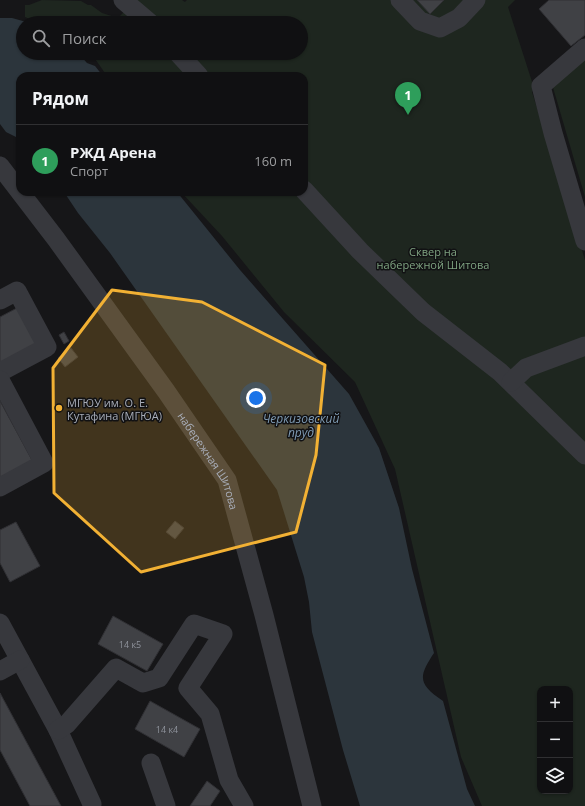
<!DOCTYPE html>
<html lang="ru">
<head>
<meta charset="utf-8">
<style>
	body { margin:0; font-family:"Open Sans",sans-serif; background:#1e1e20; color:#f1f3f6 }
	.controls { position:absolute; right:12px; bottom:12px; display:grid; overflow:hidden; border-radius:8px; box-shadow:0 1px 3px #0004 }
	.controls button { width:36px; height:36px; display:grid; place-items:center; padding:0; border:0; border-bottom:1px solid #303032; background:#101012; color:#f1f3f6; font:20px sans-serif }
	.you { position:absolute; left:256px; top:398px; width:14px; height:14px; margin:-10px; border:3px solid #fff; border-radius:50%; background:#1a73e8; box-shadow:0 0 0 6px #1a73e833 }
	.badge { display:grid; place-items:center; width:26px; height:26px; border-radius:50%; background:#f2b134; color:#fff; font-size:13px; font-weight:700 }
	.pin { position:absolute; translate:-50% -33px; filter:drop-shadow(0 1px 2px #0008) }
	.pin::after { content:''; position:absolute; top:21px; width:14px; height:12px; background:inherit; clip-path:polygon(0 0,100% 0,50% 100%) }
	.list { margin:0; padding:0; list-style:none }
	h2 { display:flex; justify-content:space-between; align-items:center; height:52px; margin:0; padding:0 16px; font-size:17px }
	h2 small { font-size:13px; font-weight:400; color:#9c9d9f }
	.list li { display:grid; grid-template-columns:26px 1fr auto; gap:12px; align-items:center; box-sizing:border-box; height:72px; padding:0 16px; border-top:1px solid #303032 }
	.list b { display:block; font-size:15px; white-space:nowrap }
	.list p { margin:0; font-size:13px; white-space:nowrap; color:#9c9d9f }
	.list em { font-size:13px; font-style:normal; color:#9c9d9f }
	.icon { flex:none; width:22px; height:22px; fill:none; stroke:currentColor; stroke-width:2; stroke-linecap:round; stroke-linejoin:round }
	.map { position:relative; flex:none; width:585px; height:806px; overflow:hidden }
	.search { position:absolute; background:#101012; box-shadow:0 1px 3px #0004; left:16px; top:16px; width:292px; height:44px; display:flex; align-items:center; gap:10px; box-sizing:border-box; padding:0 14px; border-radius:22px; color:#9c9d9f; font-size:15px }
	.panel { position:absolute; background:#101012; box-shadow:0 1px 3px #0004; left:16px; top:72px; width:292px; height:124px; border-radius:12px }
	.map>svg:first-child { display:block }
	.green { fill:#1e261f; fill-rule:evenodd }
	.water { fill:#2c353c }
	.building { fill:#404145; stroke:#303034 }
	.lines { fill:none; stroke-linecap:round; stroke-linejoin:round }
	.minor { stroke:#37383d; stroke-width:19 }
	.marked { fill:#f2b134; fill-opacity:0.2; stroke:#f2b134; stroke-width:3; stroke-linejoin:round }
	.poi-dot { fill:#f2b134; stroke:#111113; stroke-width:1.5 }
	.labels { text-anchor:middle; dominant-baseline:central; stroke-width:3; stroke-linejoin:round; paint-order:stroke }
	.number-label { font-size:9px; fill:#8e929b }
	.park-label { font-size:11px; fill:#7fa381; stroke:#111113 }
	.poi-label { font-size:11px; fill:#a8adb8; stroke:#111113; text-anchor:start }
	.street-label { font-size:11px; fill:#a8adb8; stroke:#111113 }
	.water-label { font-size:12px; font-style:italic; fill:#7f9bb3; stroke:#111113 }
</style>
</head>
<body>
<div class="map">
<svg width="585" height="806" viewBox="0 0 585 806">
	<rect width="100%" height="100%" fill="#161618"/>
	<!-- green -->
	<g class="green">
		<path d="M 42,0 L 81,1 L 88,5 L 91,5 L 102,13 L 118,18 L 136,0 L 182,0 L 185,2 L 187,0 L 515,0 L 508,7 L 534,88 L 532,92 L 585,260 L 585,806 L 482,806 L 461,757 L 395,469 L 355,382 L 284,312 L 222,236 L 181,192 L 304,192 L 304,76 L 107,76 L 91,53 L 301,53 L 301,23 L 39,23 L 25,17 L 25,5 L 29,5 ZM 540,689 L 570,689 L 570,791 L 540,791 Z"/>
		<path d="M 585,55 L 585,197 L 552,84 Z"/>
	</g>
	<!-- water -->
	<g class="water">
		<path d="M 0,18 L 12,18 L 30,23 L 23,23 L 23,53 L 78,53 L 87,63 L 95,66 L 103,76 L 20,76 L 20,139 L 6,132 L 0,124 Z"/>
		<path d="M 64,192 L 177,192 L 240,270 L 349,394 L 379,448 L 399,508 L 412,569 L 434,653 C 418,677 418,684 443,701 L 467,789 L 475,806 L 360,806 L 343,750 L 312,632 L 309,602 L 304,577 L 277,490 L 110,253 L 78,213 Z"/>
	</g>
	<!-- building -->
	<g class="building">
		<path d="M 417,0 L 444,0 L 430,14 Z"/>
		<path d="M 549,0 L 585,0 L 585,35 L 571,46 L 539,9 Z"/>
		<path d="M 17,308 L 37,345 L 0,365 L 0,317 Z"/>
		<path d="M 64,332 L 69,341 L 64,344 L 59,335 Z"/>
		<path d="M 71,348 L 78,357 L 65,367 L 58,358 Z"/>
		<path d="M 0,401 L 33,462 L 0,480 Z"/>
		<path d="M 175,521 L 184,528 L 175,539 L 166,532 Z"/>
		<path d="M 16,522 L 40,566 L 10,582 L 0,563 L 0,530 Z"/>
		<path d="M 113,616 L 163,644 L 147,671 L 98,644 Z"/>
		<path d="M 0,693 L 61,806 L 30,806 L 0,750 Z"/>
		<path d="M 150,701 L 200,729 L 184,757 L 135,729 Z"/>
		<path d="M 207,781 L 220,791 L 210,806 L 190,806 Z"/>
	</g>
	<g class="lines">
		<!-- minor -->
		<g class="minor">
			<path d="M 123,0 L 150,23"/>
			<path d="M 400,0 L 420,21 L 440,28 L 459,18 L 476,0"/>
			<path d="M 585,48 L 541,86 L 553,133 L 585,241"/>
			<path d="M 178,53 L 199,76"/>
			<path id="s1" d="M 0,166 L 56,239 L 166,391 L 227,480 L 264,615 L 312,806"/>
			<path d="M 304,190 L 360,251 L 423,312 L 500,372 L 585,455"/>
			<path d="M 0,300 L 17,291 L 47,347 L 0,372"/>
			<path d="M 0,380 L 44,463 L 0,487"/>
			<path d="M 511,382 L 526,368 L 585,346"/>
			<path d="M 0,623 L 58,730 L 92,804"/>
			<path d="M 0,671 L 20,660"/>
			<path d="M 58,730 L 67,724 L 116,668 L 143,683 L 159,678 L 194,624 L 223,634 L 188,688 L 210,714 L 229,780 L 244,806"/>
			<path d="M 151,763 L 166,806"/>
		</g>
	</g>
	<!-- marked area -->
	<path class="marked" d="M 112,290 L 202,302 L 325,365 L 316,455 L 296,532 L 141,572 L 54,493 L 53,368 Z"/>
	<!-- markers -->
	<circle class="poi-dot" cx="59" cy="408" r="4"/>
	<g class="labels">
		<!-- number labels -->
		<g class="number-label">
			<text x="130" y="644">14 к5</text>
			<text x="167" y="729">14 к4</text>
		</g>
		<!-- park labels -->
		<g class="park-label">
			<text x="433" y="251">Сквер на<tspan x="433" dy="13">набережной Шитова</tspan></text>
		</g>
		<!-- poi labels -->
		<g class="poi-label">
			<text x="67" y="402">МГЮУ им. О. Е.<tspan x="67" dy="13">Кутафина (МГЮА)</tspan></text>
		</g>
		<!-- street labels -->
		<g class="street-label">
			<text stroke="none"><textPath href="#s1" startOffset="362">набережная Шитова</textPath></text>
		</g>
		<!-- water labels -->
		<g class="water-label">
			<text x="301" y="418">Черкизовский<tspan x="301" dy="14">пруд</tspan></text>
		</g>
	</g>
</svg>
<div class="controls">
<button>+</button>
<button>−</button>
<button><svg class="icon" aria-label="layers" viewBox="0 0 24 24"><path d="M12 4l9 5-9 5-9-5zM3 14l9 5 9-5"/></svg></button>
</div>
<div class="you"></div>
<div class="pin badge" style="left:408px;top:115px;background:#2e9e5b">1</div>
<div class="search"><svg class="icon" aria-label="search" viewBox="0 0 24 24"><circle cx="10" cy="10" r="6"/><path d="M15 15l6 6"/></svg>Поиск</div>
<section class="panel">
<h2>Рядом<small></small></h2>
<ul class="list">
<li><span class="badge" style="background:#2e9e5b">1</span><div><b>РЖД Арена</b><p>Спорт</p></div><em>160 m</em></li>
</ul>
</section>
</div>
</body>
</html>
